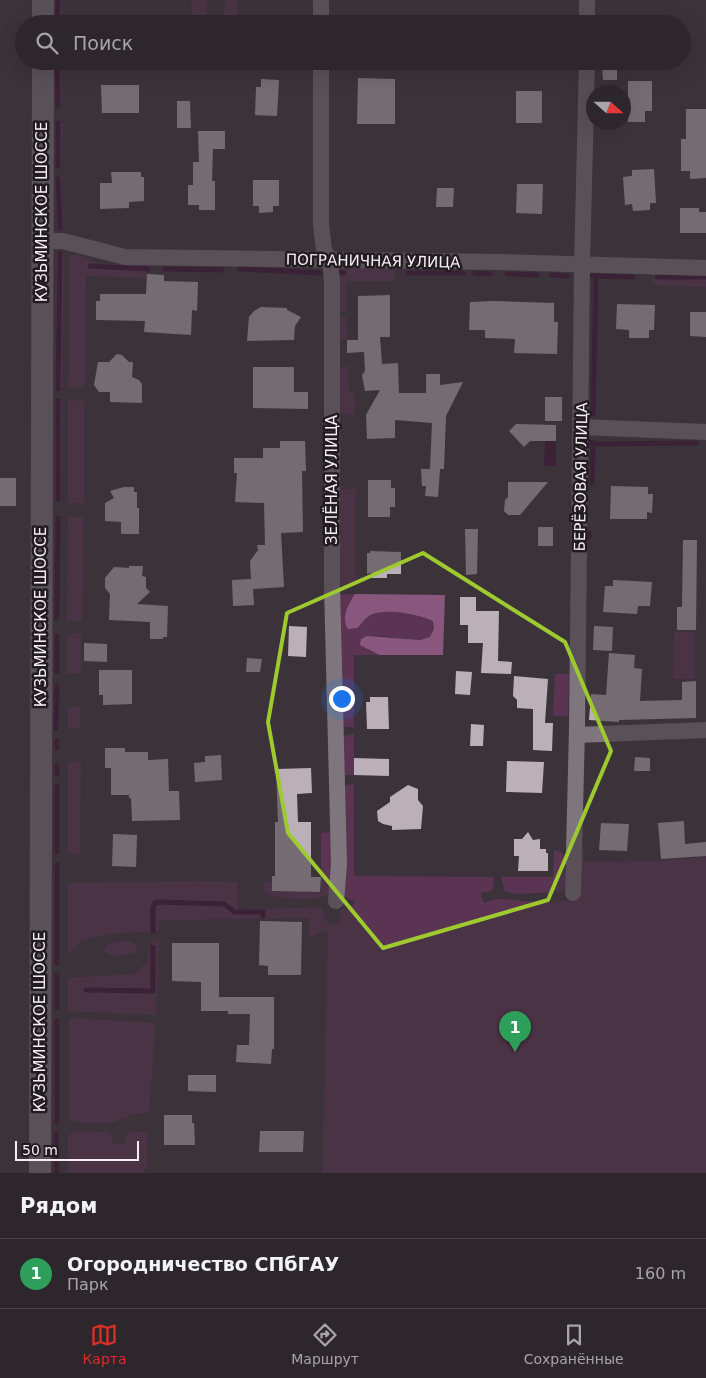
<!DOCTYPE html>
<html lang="ru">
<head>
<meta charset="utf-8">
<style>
	body { margin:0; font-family:"DejaVu Sans",sans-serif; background:#352e34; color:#f1f3f6 }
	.compass { position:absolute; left:586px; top:85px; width:45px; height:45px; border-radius:50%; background:#2d262c; box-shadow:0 5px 20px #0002; rotate:111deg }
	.scale { position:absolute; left:15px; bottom:12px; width:124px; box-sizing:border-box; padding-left:5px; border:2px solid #f5eff3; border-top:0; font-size:14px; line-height:18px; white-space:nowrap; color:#f5eff3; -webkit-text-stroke:4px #211c20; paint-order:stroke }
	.you { position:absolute; left:341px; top:698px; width:18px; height:18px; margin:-12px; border:4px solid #fff; border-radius:50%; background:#1a73e8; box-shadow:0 0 0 8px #1a73e833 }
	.badge { display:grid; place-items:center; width:32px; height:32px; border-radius:50%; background:#d93025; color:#fff; font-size:16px; font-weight:700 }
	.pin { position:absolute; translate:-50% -41px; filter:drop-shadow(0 1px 2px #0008) }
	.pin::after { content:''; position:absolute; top:26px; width:18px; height:15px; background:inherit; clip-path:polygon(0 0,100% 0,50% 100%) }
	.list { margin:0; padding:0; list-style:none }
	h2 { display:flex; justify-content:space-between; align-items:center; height:65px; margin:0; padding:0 20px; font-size:21px }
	h2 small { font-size:16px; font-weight:400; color:#a7a5a9 }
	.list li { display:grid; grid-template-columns:32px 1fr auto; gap:15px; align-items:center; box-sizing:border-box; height:70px; padding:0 20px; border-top:1px solid #484348 }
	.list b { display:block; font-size:19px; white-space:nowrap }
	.list p { margin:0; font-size:16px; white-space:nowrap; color:#a7a5a9 }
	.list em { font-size:16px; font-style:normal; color:#a7a5a9 }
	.icon { flex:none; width:28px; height:28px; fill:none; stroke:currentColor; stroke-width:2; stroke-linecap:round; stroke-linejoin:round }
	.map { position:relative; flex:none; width:706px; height:1173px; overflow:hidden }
	.search { position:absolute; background:#2d262c; box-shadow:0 5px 20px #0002; left:15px; right:15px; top:15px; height:55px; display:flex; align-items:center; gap:12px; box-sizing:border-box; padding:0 18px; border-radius:28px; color:#a7a5a9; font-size:19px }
	.sheet { height:135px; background:#2d262c }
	nav { display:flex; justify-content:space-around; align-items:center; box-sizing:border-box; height:70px; border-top:1px solid #484348; background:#2d262c; font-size:14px; color:#a7a5a9 }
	nav a { display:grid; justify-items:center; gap:2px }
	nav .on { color:#d93025 }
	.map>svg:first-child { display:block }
	.green { fill:#5b3353 }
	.forest { fill:#89577e }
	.water { fill:#380d31 }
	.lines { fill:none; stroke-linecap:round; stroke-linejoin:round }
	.stream { stroke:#380d31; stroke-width:5 }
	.building { fill:#bbb0b8 }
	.street { stroke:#7f757c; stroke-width:16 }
	.secondary { stroke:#7f757c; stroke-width:22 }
	.marked { fill:none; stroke:#9eca2f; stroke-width:4; stroke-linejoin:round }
	.labels { text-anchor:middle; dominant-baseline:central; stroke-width:5; stroke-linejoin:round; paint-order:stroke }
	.street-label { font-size:15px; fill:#f5eff3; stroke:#211c20 }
</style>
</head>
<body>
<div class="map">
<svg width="706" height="1173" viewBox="0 0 706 1173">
	<rect width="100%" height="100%" fill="#3c333a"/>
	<!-- green -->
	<g class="green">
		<path d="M 55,0 L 62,0 L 61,24 L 54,24 Z"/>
		<path d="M 191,0 L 207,0 L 206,24 L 192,24 Z"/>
		<path d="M 225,0 L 238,0 L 237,24 L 224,24 Z"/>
		<path d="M 54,61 L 60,61 L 62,105 L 55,105 Z"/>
		<path d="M 55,123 L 63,123 L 61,166 L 55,166 Z"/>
		<path d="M 61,178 L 63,228 L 57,228 L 55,179 Z"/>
		<path d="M 57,253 L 63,253 L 64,256 L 62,388 L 55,389 Z"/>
		<path d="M 78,254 L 97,263 L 148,266 L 147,278 L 86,276 L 85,387 L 72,388 L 68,386 L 69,255 Z"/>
		<path d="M 341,265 L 393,265 L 396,281 L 346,281 L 346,312 L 337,312 L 338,269 Z"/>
		<path d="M 706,272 L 706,287 L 652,285 L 653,274 Z"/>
		<path d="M 339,316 L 346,317 L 347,339 L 339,339 Z"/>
		<path d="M 348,365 L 349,393 L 355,394 L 355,414 L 347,416 L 340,412 L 340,369 Z"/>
		<path d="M 68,400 L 84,401 L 84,503 L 68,503 Z"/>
		<path d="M 55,401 L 62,401 L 61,500 L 54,500 Z"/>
		<path d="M 342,489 L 356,489 L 355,586 L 338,586 L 338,492 Z"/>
		<path d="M 68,517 L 84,517 L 82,621 L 67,621 Z"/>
		<path d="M 355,594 L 348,604 L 357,628 C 361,624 364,619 369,616 C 385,606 416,613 433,620 L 434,629 L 431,637 L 420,640 L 378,636 L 367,650 L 379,655 L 354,655 L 354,727 L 346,727 L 341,725 L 337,595 Z"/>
		<path d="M 674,631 L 695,632 L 695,679 L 673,679 Z"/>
		<path d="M 73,633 L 81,633 L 81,673 L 67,674 L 67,638 Z"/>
		<path d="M 555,674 L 569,674 L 568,716 L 553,716 Z"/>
		<path d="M 68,707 L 81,707 L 80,728 L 68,728 Z"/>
		<path d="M 354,734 L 354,775 L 345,775 L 341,739 L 346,735 Z"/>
		<path d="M 68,762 L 81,762 L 80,854 L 68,853 Z"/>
		<path d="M 354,784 L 354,876 L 493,877 L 494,886 L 491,891 L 481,893 L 481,896 L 484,903 C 503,896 507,900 526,901 C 543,903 560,901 577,900 L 577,851 L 580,847 L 584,846 L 584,862 L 654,861 L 706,857 L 706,1173 L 322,1173 L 328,931 L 320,932 L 309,938 L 309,918 L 158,920 L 159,931 L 106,934 L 82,941 L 68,954 L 68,883 L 196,881 L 237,882 L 238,910 L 321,907 L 328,925 L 339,924 L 340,910 L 350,907 L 356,902 L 343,896 L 342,788 L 347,785 Z"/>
		<path d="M 328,832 L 333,836 L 329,892 C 326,895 326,896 322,897 C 313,900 274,900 267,893 C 263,890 263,887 264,882 L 272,882 L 272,892 L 321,892 L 321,833 Z"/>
		<path d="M 554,850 L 563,853 L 566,883 L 565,888 L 562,892 L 516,894 L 505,891 L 501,877 L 553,877 Z"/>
		<path d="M 159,940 L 156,1015 L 68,1011 L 68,978 L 134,974 L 147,962 L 152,941 Z"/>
		<path d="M 132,941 L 138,947 L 134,953 C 124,956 111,958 104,951 C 108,939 122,941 132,941 Z"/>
		<path d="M 69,1018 L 156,1023 L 149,1113 L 136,1113 L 112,1123 L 78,1123 L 69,1119 Z"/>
		<path d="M 73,1131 L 108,1132 L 111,1135 L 112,1143 L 124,1145 L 128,1131 L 148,1132 L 147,1166 L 143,1173 L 68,1173 L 68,1137 Z"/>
	</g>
	<!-- forest -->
	<path class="forest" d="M 355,594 L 445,595 L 443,655 L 379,655 L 360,645 L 361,639 L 367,636 L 420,640 L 430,637 L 434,629 L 433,621 C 418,614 383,607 369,616 C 364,619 361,625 357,628 L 348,629 C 341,617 348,604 355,594 Z"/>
	<!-- water -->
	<path class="water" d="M 545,441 L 556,441 L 556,466 L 544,466 Z"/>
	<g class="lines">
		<!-- stream -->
		<g class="stream">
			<path d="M 57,24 L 58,0"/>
			<path d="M 57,61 L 58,105"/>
			<path d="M 58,166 L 58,123"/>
			<path d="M 58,179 L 60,228"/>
			<path d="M 90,266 L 148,269"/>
			<path d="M 165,269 L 222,270"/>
			<path d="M 240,269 L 323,273"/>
			<path d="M 338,272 L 344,273"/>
			<path d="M 408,273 L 463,273"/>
			<path d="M 475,273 L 490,274"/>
			<path d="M 507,274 L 537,275"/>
			<path d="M 552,275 L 567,276"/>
			<path d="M 589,276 L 633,277"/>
			<path d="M 657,277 L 706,277"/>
			<path d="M 58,389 L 60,253"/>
			<path d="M 593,414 L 596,276"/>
			<path d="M 590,442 L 597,444 L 696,443"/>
			<path d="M 592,483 L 593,443"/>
			<path d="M 58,499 L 58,401"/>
			<path d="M 589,533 L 589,537"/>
			<path d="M 57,617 L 58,518"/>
			<path d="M 57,636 L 57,672"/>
			<path d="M 56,728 L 57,686"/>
			<path d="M 57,741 L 57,748"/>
			<path d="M 57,774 L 57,766"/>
			<path d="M 57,852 L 57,787"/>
			<path d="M 57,865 L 57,963"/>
			<path d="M 153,931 L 153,908 L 155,903 L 160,902 L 224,904 L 235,912 L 263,912 L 263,916"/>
			<path d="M 86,990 L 153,991 L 153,947"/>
			<path d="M 57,1008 L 57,975"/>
			<path d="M 57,1122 L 57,1021"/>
			<path d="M 56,1133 L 57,1173"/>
		</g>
	</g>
	<!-- building -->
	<g class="building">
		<path d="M 602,66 L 617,66 L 617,80 L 603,80 Z"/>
		<path d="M 358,78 L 395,79 L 395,124 L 357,124 Z"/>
		<path d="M 261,79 L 279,80 L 277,116 L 255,115 L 256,87 L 261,87 Z"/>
		<path d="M 628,81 L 652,81 L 652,111 L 645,111 L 645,122 L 628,122 Z"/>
		<path d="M 101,85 L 139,85 L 139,113 L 102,113 Z"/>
		<rect x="516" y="91" width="26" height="32"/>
		<path d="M 177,101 L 190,101 L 191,128 L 177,128 Z"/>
		<path d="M 686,109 L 706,109 L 706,178 L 690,179 L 690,171 L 681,171 L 681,139 L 686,139 Z"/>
		<path d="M 198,131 L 225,131 L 225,149 L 213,149 L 212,181 L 215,181 L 215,210 L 199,210 L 199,205 L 188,205 L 188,185 L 193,185 L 193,162 L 199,162 Z"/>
		<path d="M 654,169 L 656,203 L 650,203 L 650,210 L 633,211 L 632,204 L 625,205 L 623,177 L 632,176 L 632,170 Z"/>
		<path d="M 111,172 L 141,172 L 141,177 L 144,177 L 144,201 L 129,202 L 129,208 L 100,209 L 100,183 L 112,183 Z"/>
		<path d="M 253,180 L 279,180 L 279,206 L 273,206 L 273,212 L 259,213 L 259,206 L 253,206 Z"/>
		<path d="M 517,184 L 543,184 L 542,214 L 516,213 Z"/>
		<path d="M 437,188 L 454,188 L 453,207 L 436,207 Z"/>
		<path d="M 680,208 L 699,208 L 699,212 L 706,212 L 706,233 L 680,233 Z"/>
		<path d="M 147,274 L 164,275 L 164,281 L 198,282 L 197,311 L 192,310 L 191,335 L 144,332 L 145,321 L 96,320 L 96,301 L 100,301 L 100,294 L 146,294 Z"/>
		<path d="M 390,295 L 390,337 L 380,337 L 382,364 L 398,363 L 399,393 L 426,393 L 426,374 L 440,374 L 440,385 L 463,382 L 446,416 L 444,469 L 430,469 L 432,423 L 395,420 L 395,438 L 367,439 L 366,415 L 380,390 L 365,391 L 362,375 L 365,371 L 364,352 L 347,353 L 347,340 L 358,340 L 358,296 Z"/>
		<path d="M 494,301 L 554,303 L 554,322 L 558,322 L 557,354 L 514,353 L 515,339 L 485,338 L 485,330 L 469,330 L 470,302 Z"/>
		<path d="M 617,304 L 655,305 L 654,330 L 649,330 L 649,338 L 629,338 L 629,330 L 616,329 Z"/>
		<path d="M 261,307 L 287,308 L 287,310 L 301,317 L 295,326 L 294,340 L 247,341 L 249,317 L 254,311 Z"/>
		<path d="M 690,312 L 706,312 L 706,337 L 690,336 Z"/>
		<path d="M 117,354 L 122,355 L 129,362 L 133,362 L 132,377 L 139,380 L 142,384 L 142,403 L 110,402 L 110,392 L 99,392 L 94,385 L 98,362 L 109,362 Z"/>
		<path d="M 253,367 L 294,367 L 294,392 L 308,392 L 308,409 L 253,408 Z"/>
		<rect x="545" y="397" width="17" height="24"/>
		<path d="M 516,424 L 556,425 L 556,441 L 530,441 L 524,447 L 509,431 Z"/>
		<path d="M 280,441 L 305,441 L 306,471 L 302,471 L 303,532 L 281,533 L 284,587 L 253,589 L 254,605 L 233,606 L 232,580 L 251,579 L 250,561 L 258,550 L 257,545 L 265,545 L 264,503 L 235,502 L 237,473 L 234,473 L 234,458 L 263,458 L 263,448 L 280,448 Z"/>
		<path d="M 421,469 L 440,469 L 438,497 L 425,496 L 426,486 L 422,486 Z"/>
		<rect x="0" y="478" width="16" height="28"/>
		<path d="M 368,480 L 391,480 L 391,488 L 395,488 L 395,507 L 390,507 L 390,517 L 368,517 Z"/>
		<path d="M 508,482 L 548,482 L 520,515 L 508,515 L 504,511 L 505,500 L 508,497 Z"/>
		<path d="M 611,486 L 648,487 L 648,494 L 653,494 L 652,513 L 647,512 L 647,519 L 610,519 Z"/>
		<path d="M 124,487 L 134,487 L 134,492 L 137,492 L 137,508 L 139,508 L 139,534 L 121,534 L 121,522 L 105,521 L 105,503 L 114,498 L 110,491 Z"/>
		<rect x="538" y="527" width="15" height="19"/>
		<path d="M 465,529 L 478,529 L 477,574 L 466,575 Z"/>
		<path d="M 683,540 L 697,540 L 696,630 L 677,630 L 677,607 L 682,607 Z"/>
		<path d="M 370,551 L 401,552 L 401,574 L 387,574 L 387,578 L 371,578 L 371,573 L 367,574 L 367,553 L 370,553 Z"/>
		<path d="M 129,566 L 143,566 L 142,576 L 146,577 L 146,588 L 150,592 L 137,604 L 168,606 L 167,637 L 163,637 L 163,639 L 150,639 L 150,622 L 109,620 L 110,594 L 105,588 L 105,578 L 114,567 L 129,568 Z"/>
		<path d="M 613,580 L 652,582 L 650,606 L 638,606 L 637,614 L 603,612 L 605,586 L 613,586 Z"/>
		<path d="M 460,597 L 476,597 L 476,611 L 499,611 L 498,661 L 512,662 L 511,674 L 481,673 L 483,643 L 468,643 L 468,625 L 460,625 Z"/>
		<path d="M 289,626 L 307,627 L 306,657 L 288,656 Z"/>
		<path d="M 594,626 L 613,627 L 612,651 L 593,650 Z"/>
		<path d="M 84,643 L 107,644 L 107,662 L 84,661 Z"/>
		<path d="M 609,653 L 635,655 L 634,668 L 642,669 L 640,701 L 682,700 L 682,682 L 696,681 L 696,718 L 619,720 L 619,722 L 589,720 L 591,694 L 606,695 Z"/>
		<path d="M 247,658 L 262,659 L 260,672 L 246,672 Z"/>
		<path d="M 99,670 L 132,670 L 132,704 L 103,705 L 103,695 L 99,695 Z"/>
		<path d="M 456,671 L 472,672 L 470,695 L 455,694 Z"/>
		<path d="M 514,676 L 548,679 L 545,723 L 553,723 L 552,751 L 533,750 L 533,709 L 517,708 L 517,700 L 513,696 Z"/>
		<path d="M 370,697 L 388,697 L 389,729 L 367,729 L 366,702 L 370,702 Z"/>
		<path d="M 471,724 L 484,725 L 483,746 L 470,746 Z"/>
		<path d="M 105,748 L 125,748 L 125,752 L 148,752 L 148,760 L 168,759 L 169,791 L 179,791 L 180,820 L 132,821 L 131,798 L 129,798 L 129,795 L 111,795 L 111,768 L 105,768 Z"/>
		<path d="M 221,755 L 222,780 L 195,782 L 194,763 L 205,762 L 205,756 Z"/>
		<path d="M 635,757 L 650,758 L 650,771 L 634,771 Z"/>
		<path d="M 354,758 L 389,759 L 389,776 L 354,775 Z"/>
		<path d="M 507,761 L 544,762 L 542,793 L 506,792 Z"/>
		<path d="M 311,768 L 312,793 L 297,794 L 298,822 L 311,822 L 311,877 L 321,877 L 320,892 L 272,891 L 272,876 L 275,876 L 275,822 L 278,822 L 276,769 Z"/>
		<path d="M 408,785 L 418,789 L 418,800 L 423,806 L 421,829 L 392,830 L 392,826 L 383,824 L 378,821 L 377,811 L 390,802 L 390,797 Z"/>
		<path d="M 684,821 L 685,844 L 706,842 L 706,856 L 661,859 L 658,823 Z"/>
		<path d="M 601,823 L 629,824 L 627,851 L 599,850 Z"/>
		<path d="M 528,832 L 533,840 L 540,839 L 540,849 L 546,849 L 546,853 L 548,853 L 548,871 L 518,871 L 519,856 L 514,856 L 514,839 L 522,839 Z"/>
		<path d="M 113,834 L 137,835 L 136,867 L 112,866 Z"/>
		<path d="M 260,921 L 302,922 L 301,975 L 268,975 L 268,966 L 259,965 Z"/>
		<path d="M 172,943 L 219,943 L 219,997 L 274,997 L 274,1049 L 272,1049 L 271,1064 L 236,1062 L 237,1045 L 249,1045 L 250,1014 L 228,1014 L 228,1011 L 201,1011 L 201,982 L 172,981 Z"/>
		<path d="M 188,1075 L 216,1075 L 216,1092 L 188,1091 Z"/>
		<path d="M 164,1115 L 192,1115 L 192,1123 L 194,1123 L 195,1145 L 164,1145 Z"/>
		<path d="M 260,1131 L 304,1131 L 303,1152 L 259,1152 Z"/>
	</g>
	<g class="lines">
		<!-- street -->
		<g class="street">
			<path d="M 321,24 L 321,0"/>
			<path d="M 587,24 L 587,0"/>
			<path d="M 321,61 L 321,224 L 324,250 L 330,260 L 332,282 L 332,586 L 339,864 L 336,901"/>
			<path d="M 42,241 L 63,241 L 125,257 L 500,262 L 706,268"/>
			<path d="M 581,427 L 706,432"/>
			<path d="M 577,735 L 706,730"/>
			<path d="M 573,893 L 577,728 L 582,265 L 587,61"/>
		</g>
		<!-- secondary -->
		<g class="secondary">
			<path d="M 43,0 L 43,24"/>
			<path d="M 40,1173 L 43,61"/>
		</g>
	</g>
	<!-- marked area -->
	<path d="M0 0H706V1173H0ZM 423,553 L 565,642 L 611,751 L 548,900 L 383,948 L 288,833 L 268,722 L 287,613 Z" fill="#3c333a" fill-opacity=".55" fill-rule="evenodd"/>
	<path class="marked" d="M 423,553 L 565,642 L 611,751 L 548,900 L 383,948 L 288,833 L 268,722 L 287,613 Z"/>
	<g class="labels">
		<!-- street labels -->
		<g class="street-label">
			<text transform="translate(42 212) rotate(-90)">КУЗЬМИНСКОЕ ШОССЕ</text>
			<text transform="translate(373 261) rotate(1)">ПОГРАНИЧНАЯ УЛИЦА</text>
			<text transform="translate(581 477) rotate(-89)">БЕРЁЗОВАЯ УЛИЦА</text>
			<text transform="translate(332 480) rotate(-90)">ЗЕЛЁНАЯ УЛИЦА</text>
			<text transform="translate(41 617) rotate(-90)">КУЗЬМИНСКОЕ ШОССЕ</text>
			<text transform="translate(40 1022) rotate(-90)">КУЗЬМИНСКОЕ ШОССЕ</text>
		</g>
	</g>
</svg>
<svg class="compass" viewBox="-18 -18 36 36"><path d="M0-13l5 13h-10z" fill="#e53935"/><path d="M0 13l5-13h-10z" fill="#a7a5a9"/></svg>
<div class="scale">50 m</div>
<div class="you"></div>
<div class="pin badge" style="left:515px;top:1052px;background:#2e9e5b">1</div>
<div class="search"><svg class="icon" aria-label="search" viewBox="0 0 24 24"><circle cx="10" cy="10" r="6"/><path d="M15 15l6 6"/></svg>Поиск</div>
</div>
<section class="sheet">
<h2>Рядом<small></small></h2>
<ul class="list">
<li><span class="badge" style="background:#2e9e5b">1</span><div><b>Огородничество СПбГАУ</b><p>Парк</p></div><em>160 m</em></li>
</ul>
</section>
<nav>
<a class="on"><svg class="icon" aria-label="map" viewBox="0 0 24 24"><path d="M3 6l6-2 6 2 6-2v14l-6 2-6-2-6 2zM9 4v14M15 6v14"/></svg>Карта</a>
<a><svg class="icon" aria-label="directions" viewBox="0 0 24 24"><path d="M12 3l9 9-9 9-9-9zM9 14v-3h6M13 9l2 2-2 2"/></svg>Маршрут</a>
<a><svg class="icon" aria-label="saved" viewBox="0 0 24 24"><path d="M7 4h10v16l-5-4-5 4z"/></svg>Сохранённые</a>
</nav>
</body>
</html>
